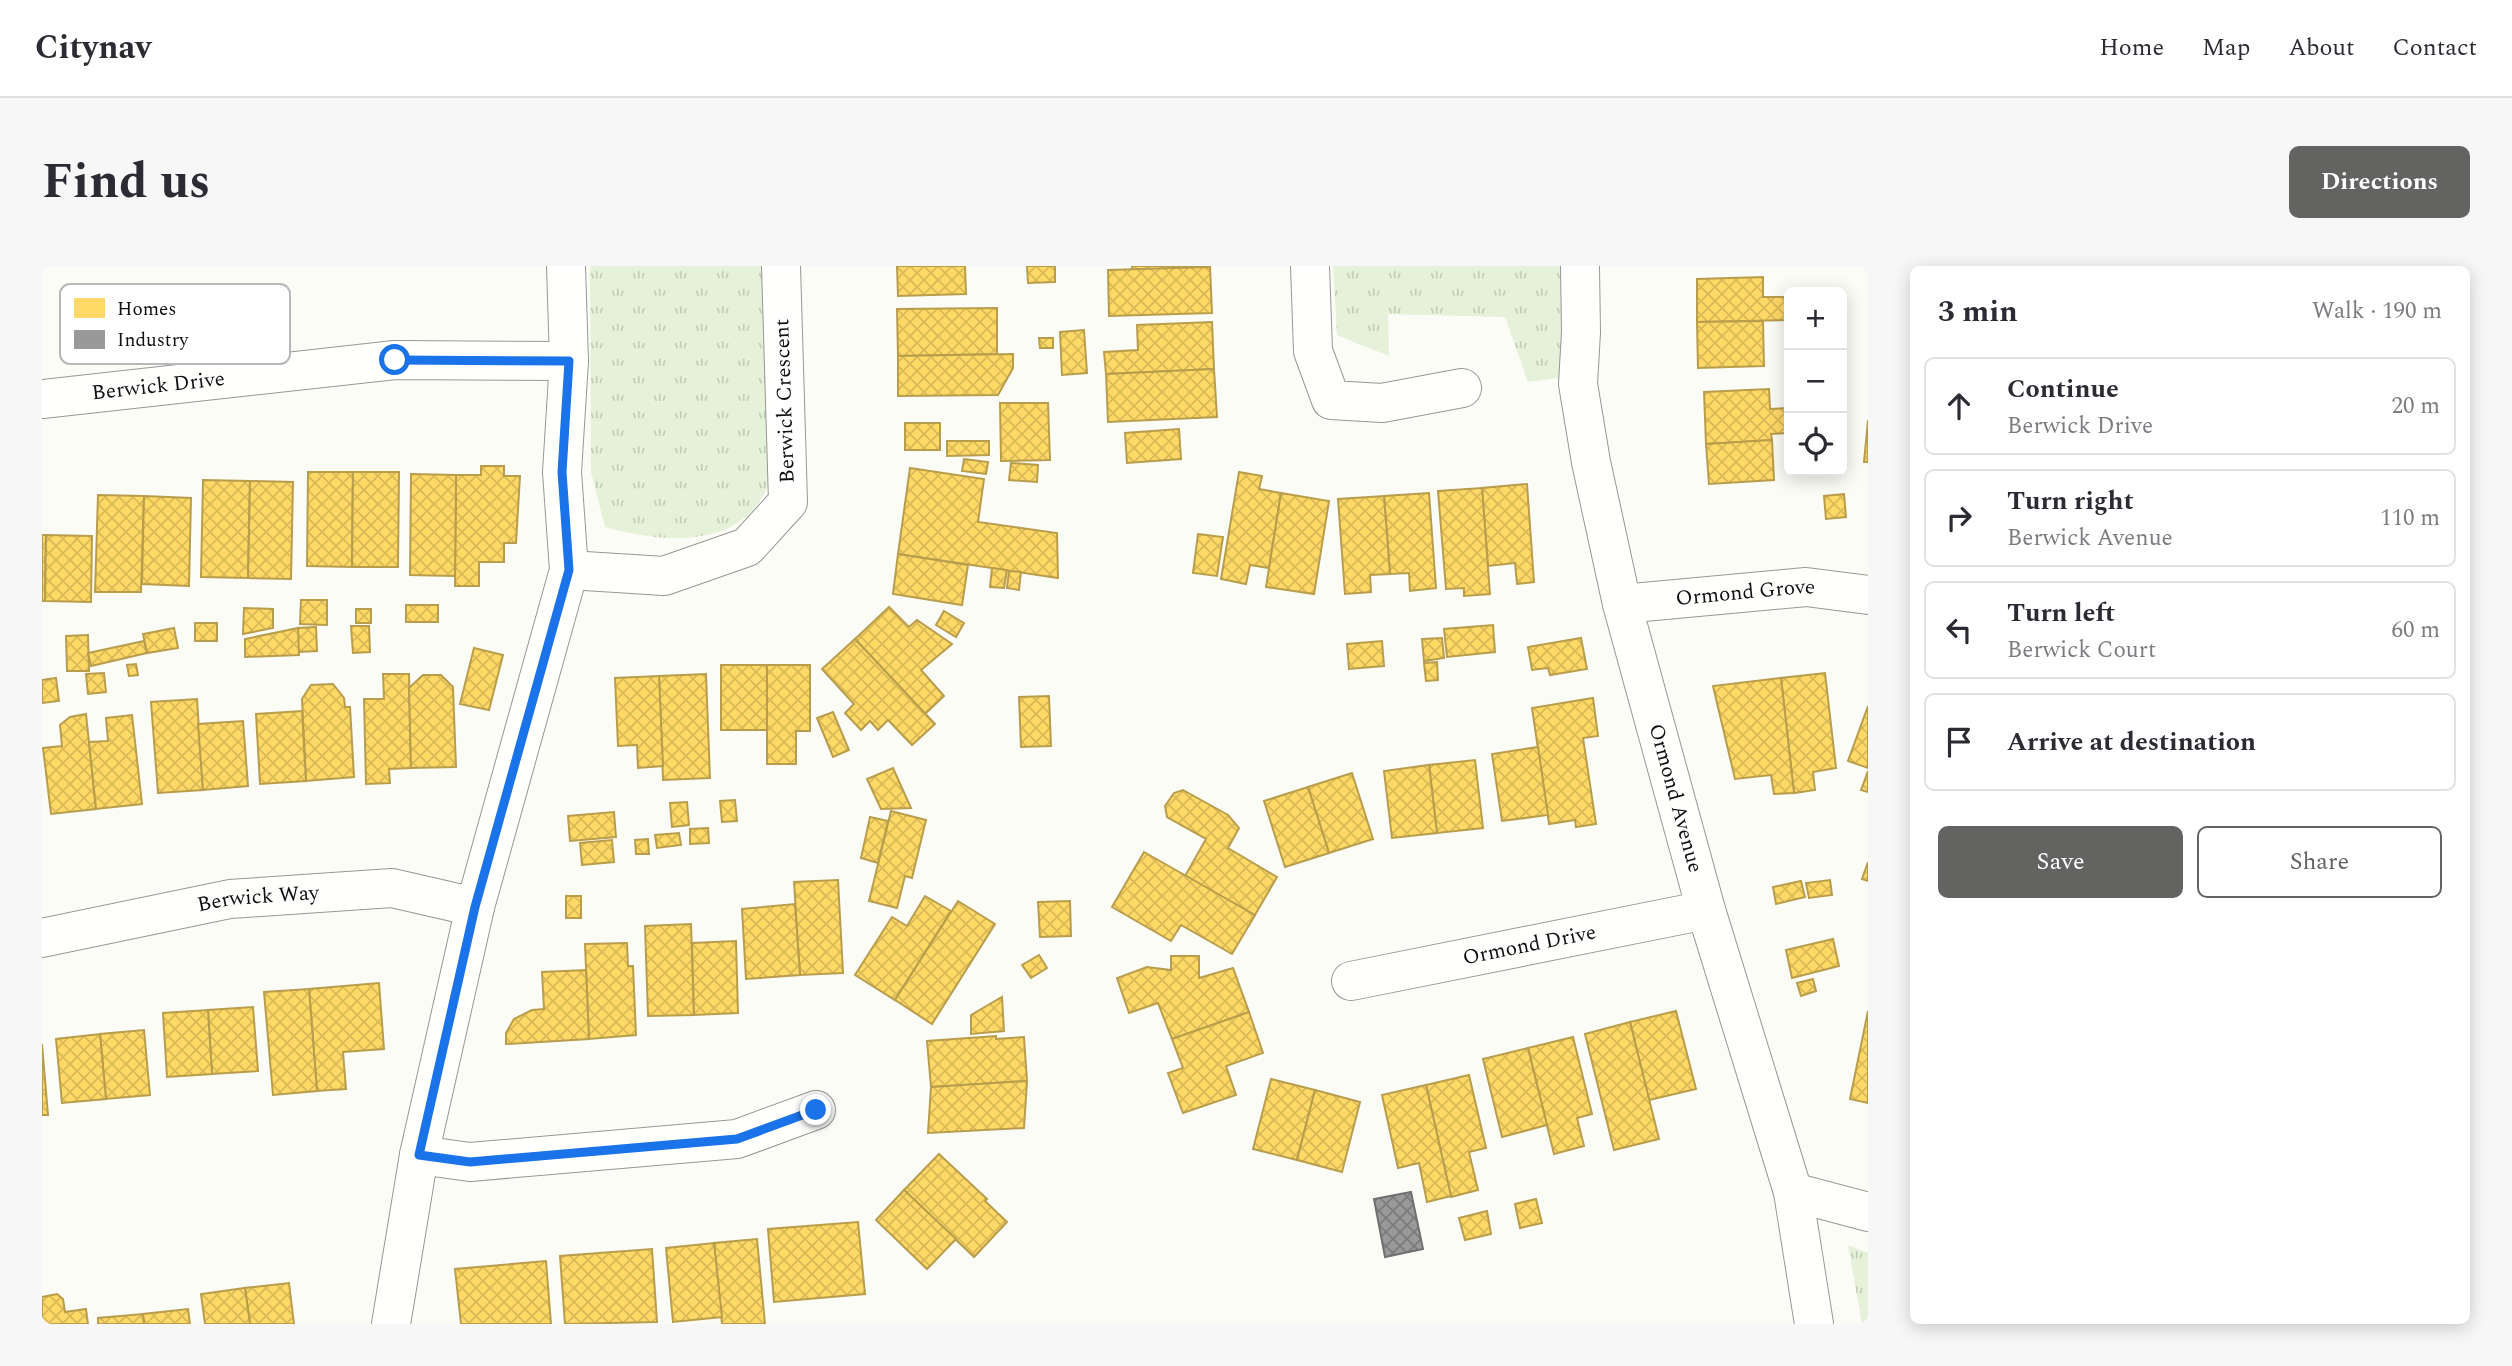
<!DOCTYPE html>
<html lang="en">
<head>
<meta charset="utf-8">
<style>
	body { margin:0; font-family:Spectral,serif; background:#f7f7f7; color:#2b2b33 }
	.controls { position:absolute; right:21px; top:21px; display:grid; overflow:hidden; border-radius:10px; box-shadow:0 4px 18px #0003 }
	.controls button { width:63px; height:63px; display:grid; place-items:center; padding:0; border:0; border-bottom:2px solid #e1e1e2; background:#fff; color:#2b2b33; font:35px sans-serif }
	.stop { position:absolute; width:21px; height:21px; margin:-16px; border:5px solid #1a73e8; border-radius:50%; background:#fff }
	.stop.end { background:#1a73e8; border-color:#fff; box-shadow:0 2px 7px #0008 }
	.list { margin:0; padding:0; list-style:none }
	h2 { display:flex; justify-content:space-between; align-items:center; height:91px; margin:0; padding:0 28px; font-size:30px }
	h2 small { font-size:23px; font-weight:400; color:#7c7c81 }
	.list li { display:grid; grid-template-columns:46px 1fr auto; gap:21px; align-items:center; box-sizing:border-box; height:98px; margin:0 14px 14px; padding:0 14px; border:2px solid #e1e1e2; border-radius:10px }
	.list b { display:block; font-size:26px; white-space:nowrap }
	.list p { margin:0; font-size:23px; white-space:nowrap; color:#7c7c81 }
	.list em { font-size:23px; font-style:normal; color:#7c7c81 }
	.actions { display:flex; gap:14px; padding:21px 28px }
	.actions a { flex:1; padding:16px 0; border:2px solid #636362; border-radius:10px; text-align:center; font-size:24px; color:#636362 }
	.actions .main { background:#636362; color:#fff }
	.icon { flex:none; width:38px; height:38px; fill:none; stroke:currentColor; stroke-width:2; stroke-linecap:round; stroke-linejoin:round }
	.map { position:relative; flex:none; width:1826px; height:1058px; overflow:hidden; border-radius:10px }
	header { display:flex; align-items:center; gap:42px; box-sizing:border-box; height:98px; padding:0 35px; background:#fff; border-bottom:2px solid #e1e1e2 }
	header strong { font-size:33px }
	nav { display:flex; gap:38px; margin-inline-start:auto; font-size:24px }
	.intro { display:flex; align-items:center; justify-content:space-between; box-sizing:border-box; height:168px; padding:0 42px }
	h1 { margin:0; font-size:49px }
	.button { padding:18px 32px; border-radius:10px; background:#636362; color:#fff; font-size:24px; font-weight:700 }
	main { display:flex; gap:42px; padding:0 42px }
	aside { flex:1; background:#fff; border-radius:10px; box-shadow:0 4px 18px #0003 }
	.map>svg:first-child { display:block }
	.park { fill:url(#park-tufts) }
	.homes { fill:url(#homes-cross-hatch); stroke:#b89d4c; stroke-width:2 }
	.industry { fill:url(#industry-cross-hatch); stroke:#707070; stroke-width:2 }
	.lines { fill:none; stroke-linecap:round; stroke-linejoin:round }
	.minor-casing { stroke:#979795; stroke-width:40 }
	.minor { stroke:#fffffe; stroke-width:38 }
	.route { stroke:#1a73e8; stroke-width:9 }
	.labels { text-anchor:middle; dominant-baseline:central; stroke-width:7; stroke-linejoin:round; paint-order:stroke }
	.street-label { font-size:21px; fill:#111; stroke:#fff }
	.key { fill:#fff; stroke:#b8b8b8; stroke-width:2 }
	.key-label { font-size:19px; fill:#111 }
</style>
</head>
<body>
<header>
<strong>Citynav</strong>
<nav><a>Home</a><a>Map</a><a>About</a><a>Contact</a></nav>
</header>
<div class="intro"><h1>Find us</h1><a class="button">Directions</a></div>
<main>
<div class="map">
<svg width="1826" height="1058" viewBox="0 0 1826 1058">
	<defs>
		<pattern id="park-tufts" width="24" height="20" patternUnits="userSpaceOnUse" patternTransform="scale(1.75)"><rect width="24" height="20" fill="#e5f1d8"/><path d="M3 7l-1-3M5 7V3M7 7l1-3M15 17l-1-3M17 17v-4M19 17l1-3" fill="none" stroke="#c3ceb8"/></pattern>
		<pattern id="homes-cross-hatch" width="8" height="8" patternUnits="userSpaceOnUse" patternTransform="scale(1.75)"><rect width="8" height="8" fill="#ffd966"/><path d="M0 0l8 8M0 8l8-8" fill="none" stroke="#dab957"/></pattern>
		<pattern id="industry-cross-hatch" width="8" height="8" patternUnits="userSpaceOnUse" patternTransform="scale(1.75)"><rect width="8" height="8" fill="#999"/><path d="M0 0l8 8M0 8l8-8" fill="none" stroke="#7b7b7b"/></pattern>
	</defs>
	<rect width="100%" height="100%" fill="#fcfcf7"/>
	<!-- park -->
	<g class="park">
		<path d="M 548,0 L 721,0 L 729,197 C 728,206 728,217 724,224 C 696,285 615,276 563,261 L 549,206 Z"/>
		<path d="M 1291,0 L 1519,0 L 1524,111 L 1486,116 L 1463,51 L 1346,48 L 1347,90 L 1295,69 Z"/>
		<path d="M 1806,979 L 1826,987 L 1826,1058 L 1820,1058 Z"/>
	</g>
	<!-- homes -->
	<g class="homes">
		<path d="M 855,0 L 923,0 L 924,28 L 856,30 Z"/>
		<path d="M 985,0 L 1013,0 L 1013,16 L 986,17 Z"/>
		<path d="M 1090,0 L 1168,0 L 1168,1 L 1090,4 Z"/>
		<path d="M 1168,1 L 1170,47 L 1067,50 L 1066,4 Z"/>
		<path d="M 1721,11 L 1721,31 L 1747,31 L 1747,54 L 1655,56 L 1655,13 Z"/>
		<path d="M 955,42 L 955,88 L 856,90 L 855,43 Z"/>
		<path d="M 1721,55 L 1722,100 L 1656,102 L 1655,56 Z"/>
		<path d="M 1170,56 L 1172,103 L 1064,108 L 1062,86 L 1096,84 L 1095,59 Z"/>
		<path d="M 1042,64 L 1045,107 L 1020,109 L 1018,66 Z"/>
		<path d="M 997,72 L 1011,72 L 1011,82 L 998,82 Z"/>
		<path d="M 971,88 L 971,102 L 956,129 L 856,130 L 856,90 Z"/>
		<path d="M 1172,103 L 1175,151 L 1066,156 L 1064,108 Z"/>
		<path d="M 1727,123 L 1728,143 L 1747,142 L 1747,167 L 1729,168 L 1730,174 L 1664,178 L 1662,126 Z"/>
		<path d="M 958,137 L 1006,137 L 1008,194 L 959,195 Z"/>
		<path d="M 1826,154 L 1826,196 L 1822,196 Z"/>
		<rect x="863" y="157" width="35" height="27"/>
		<path d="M 1137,163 L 1139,193 L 1085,197 L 1083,167 Z"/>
		<path d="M 1730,174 L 1732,214 L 1667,218 L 1664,178 Z"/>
		<path d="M 905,175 L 947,175 L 947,189 L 905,190 Z"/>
		<path d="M 922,193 L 946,196 L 944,208 L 920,205 Z"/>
		<path d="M 969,197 L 996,199 L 995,216 L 967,214 Z"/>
		<path d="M 439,200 L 462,200 L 462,210 L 478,210 L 474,277 L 462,277 L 462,296 L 437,296 L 437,320 L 413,320 L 414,209 L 439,209 Z"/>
		<path d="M 868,202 L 942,213 L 936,256 L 1015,267 L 1016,312 L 856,288 Z"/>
		<path d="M 266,206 L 311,206 L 310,301 L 265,300 Z"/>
		<path d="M 311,206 L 357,206 L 356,301 L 310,301 Z"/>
		<path d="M 1197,206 L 1220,210 L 1217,223 L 1239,227 L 1227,302 L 1208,299 L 1204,318 L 1179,313 Z"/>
		<path d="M 369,208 L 414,209 L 413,310 L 368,309 Z"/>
		<path d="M 161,214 L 208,215 L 206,312 L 159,311 Z"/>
		<path d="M 208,215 L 251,216 L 249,313 L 206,312 Z"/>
		<path d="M 1485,218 L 1492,316 L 1475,318 L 1473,297 L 1446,300 L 1440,222 Z"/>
		<path d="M 1440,222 L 1448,328 L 1422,330 L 1422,322 L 1404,323 L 1396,225 Z"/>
		<path d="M 1239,227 L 1287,235 L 1272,328 L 1224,321 Z"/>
		<path d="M 1387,227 L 1394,322 L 1368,325 L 1367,307 L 1348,308 L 1342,230 Z"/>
		<path d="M 1802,228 L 1804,251 L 1784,253 L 1782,230 Z"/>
		<path d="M 56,229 L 102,230 L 99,326 L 53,326 Z"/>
		<path d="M 102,230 L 149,232 L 147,320 L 100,318 Z"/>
		<path d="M 1342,230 L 1348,308 L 1328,309 L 1329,326 L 1303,328 L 1296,233 Z"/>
		<path d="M 1156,268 L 1181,271 L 1175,310 L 1151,307 Z"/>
		<path d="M 0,269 L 4,269 L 3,335 L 0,335 Z"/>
		<path d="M 4,269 L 50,270 L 49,336 L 3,335 Z"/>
		<path d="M 856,288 L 926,299 L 920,339 L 851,328 Z"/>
		<path d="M 950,302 L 965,304 L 962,322 L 948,321 Z"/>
		<path d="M 967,305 L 979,306 L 977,324 L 965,322 Z"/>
		<path d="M 259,334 L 285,334 L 285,359 L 258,358 Z"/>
		<rect x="364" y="339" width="32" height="17"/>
		<path d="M 847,341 L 867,361 L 875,354 L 910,378 L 879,404 L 902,430 L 883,448 L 813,373 Z"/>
		<path d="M 202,342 L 231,343 L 231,362 L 201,368 Z"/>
		<rect x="314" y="343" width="15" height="14"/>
		<path d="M 902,345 L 922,357 L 914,371 L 894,359 Z"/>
		<rect x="153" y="357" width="22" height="18"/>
		<path d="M 1451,359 L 1453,386 L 1405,391 L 1402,363 Z"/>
		<path d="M 309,360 L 327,360 L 328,386 L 311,387 Z"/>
		<path d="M 274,361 L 275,385 L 256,386 L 256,362 Z"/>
		<path d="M 132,362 L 136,382 L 105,387 L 101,368 Z"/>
		<path d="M 256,362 L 257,389 L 203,391 L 203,373 Z"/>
		<path d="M 46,369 L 47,405 L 25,405 L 24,370 Z"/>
		<path d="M 1400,372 L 1402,392 L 1382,395 L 1380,373 Z"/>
		<path d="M 1539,372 L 1545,403 L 1508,409 L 1506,402 L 1490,404 L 1486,381 Z"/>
		<path d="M 813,373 L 893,458 L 870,479 L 846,454 L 836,464 L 828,455 L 819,464 L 803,447 L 812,438 L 780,403 Z"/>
		<path d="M 102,375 L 105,387 L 49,400 L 46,387 Z"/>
		<path d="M 1340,375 L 1342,400 L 1307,403 L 1305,378 Z"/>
		<path d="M 432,382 L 461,389 L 447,444 L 418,438 Z"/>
		<path d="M 1395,396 L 1396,414 L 1384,415 L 1382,397 Z"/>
		<path d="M 94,398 L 96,409 L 87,410 L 85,399 Z"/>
		<rect x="679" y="399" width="46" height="65"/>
		<path d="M 725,399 L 768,399 L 768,465 L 754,465 L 754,498 L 725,498 Z"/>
		<path d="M 62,407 L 64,426 L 46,428 L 44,408 Z"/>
		<path d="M 1783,407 L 1794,502 L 1771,506 L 1773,524 L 1752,527 L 1739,412 Z"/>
		<path d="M 341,408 L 367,408 L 369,502 L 347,503 L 348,517 L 324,518 L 322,433 L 342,433 Z"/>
		<path d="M 664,408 L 668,512 L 621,514 L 617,410 Z"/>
		<path d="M 381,409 L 399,409 L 411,421 L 414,501 L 369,502 L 367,422 Z"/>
		<path d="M 617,410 L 621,500 L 596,502 L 595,479 L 576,480 L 573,412 Z"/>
		<path d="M 14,412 L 17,435 L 0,437 L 0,414 Z"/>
		<path d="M 1739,412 L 1752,527 L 1732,528 L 1729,509 L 1693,513 L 1671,420 Z"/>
		<path d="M 291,418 L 302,432 L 303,441 L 308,441 L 312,511 L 264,515 L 260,433 L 269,419 Z"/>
		<path d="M 1007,430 L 1009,480 L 979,481 L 977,431 Z"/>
		<path d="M 1551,432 L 1556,470 L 1541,472 L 1554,558 L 1534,561 L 1533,554 L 1507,558 L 1490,442 Z"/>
		<path d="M 155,433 L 161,524 L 116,527 L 109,436 Z"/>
		<path d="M 1826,440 L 1826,502 L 1806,495 Z"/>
		<path d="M 260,445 L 264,515 L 218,518 L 214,448 Z"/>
		<path d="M 791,446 L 807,484 L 791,491 L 775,452 Z"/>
		<path d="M 44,448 L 54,543 L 9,548 L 1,482 L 20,480 L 18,459 L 28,451 Z"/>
		<path d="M 90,449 L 100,538 L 54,543 L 47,476 L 66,475 L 64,452 Z"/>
		<path d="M 201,455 L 206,520 L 161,524 L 156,458 Z"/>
		<path d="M 1496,481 L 1506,549 L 1460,555 L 1450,488 Z"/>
		<path d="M 1433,494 L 1441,562 L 1395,567 L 1387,499 Z"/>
		<path d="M 1387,499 L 1395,567 L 1350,572 L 1342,505 Z"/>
		<path d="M 851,502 L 869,542 L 839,543 L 825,513 Z"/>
		<path d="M 1826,505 L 1826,526 L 1819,524 Z"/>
		<path d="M 1310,507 L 1331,573 L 1287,587 L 1266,521 Z"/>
		<path d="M 1266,521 L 1287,587 L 1243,601 L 1222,535 Z"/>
		<path d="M 1141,524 L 1186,549 L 1197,562 L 1186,582 L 1235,611 L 1213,649 L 1143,610 L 1164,573 L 1125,551 L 1123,540 L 1132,527 Z"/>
		<path d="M 693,534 L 695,555 L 680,556 L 678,535 Z"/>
		<path d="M 645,536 L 647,559 L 630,561 L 628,537 Z"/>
		<path d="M 849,545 L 884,554 L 870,612 L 863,610 L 855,642 L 827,635 Z"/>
		<path d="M 572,546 L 574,571 L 528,575 L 526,550 Z"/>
		<path d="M 828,551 L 846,555 L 836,597 L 819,592 Z"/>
		<path d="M 666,562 L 667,577 L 648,578 L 648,563 Z"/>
		<path d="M 637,567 L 639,579 L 615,582 L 613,569 Z"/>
		<path d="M 606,573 L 607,588 L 594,588 L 593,574 Z"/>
		<path d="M 570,574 L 572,596 L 540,599 L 538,577 Z"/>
		<path d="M 1102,586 L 1213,649 L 1190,688 L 1139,659 L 1129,675 L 1070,641 Z"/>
		<path d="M 1826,596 L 1826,615 L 1820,613 Z"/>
		<path d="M 796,614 L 801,707 L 758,709 L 752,616 Z"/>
		<path d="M 1788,614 L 1790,629 L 1767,632 L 1764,617 Z"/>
		<path d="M 1759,615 L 1763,631 L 1734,638 L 1731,621 Z"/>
		<rect x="524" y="630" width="15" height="22"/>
		<path d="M 883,630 L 909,645 L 853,734 L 813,709 L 850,651 L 865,660 Z"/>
		<path d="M 916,635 L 953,658 L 890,758 L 853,734 Z"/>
		<path d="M 1028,635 L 1029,670 L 998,671 L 996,636 Z"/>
		<path d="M 753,638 L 758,709 L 704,713 L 700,643 Z"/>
		<path d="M 649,658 L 652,749 L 606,750 L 603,660 Z"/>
		<path d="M 1791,673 L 1797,700 L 1750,712 L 1744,684 Z"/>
		<path d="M 694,675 L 696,747 L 652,749 L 650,677 Z"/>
		<path d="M 585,677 L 586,700 L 591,700 L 594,769 L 547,773 L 543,678 Z"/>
		<path d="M 997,689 L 1005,702 L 989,712 L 980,699 Z"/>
		<path d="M 1129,690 L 1157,690 L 1157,712 L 1191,702 L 1207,746 L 1130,773 L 1116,737 L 1087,747 L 1075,712 L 1105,701 L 1129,704 Z"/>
		<path d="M 544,704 L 547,773 L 464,778 L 464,767 L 472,753 L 490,744 L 502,743 L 500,706 Z"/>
		<path d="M 1771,713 L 1774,725 L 1759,730 L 1755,717 Z"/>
		<path d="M 337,717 L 342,783 L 301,786 L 304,823 L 275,825 L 267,723 Z"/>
		<path d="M 267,723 L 275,825 L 231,829 L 222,726 Z"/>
		<path d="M 960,731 L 962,765 L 929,768 L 929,749 Z"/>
		<path d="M 211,741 L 216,805 L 170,808 L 166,744 Z"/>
		<path d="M 166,744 L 170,808 L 125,811 L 121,747 Z"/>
		<path d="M 1634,745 L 1654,823 L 1607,834 L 1588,756 Z"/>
		<path d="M 1826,745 L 1826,837 L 1808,833 Z"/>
		<path d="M 1207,746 L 1221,787 L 1184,800 L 1194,829 L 1141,847 L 1126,807 L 1141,802 L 1130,773 Z"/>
		<path d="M 1588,756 L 1617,873 L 1572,884 L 1543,768 Z"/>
		<path d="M 102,764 L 108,829 L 64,833 L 58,768 Z"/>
		<path d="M 58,768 L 64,833 L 20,837 L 14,773 Z"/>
		<path d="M 954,770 L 954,773 L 982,771 L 985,815 L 889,821 L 885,775 Z"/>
		<path d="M 1531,771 L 1550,848 L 1535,852 L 1542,880 L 1512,888 L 1486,782 Z"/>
		<path d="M 0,778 L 6,849 L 0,849 Z"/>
		<path d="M 1486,782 L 1505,859 L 1460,871 L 1441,793 Z"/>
		<path d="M 1427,809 L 1444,882 L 1427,886 L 1436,924 L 1409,931 L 1384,819 Z"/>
		<path d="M 1229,813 L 1273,824 L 1255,894 L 1211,883 Z"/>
		<path d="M 985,815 L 982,862 L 886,867 L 889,821 Z"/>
		<path d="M 1384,819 L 1409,930 L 1385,936 L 1377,897 L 1356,902 L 1340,829 Z"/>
		<path d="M 1273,824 L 1318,836 L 1300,906 L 1255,894 Z"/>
		<path d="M 897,888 L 945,933 L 943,935 L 965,956 L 932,991 L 862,924 Z"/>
		<path d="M 862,924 L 914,973 L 885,1003 L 834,954 Z"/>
		<path d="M 1494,933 L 1500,957 L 1478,962 L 1473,938 Z"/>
		<path d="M 1445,945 L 1449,968 L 1423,974 L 1417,952 Z"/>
		<path d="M 816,956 L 823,1028 L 732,1036 L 726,963 Z"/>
		<path d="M 715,973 L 723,1058 L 680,1058 L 672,977 Z"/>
		<path d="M 672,977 L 680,1051 L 631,1056 L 624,982 Z"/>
		<path d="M 610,983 L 615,1056 L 523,1058 L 518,990 Z"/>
		<path d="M 504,995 L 509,1058 L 419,1058 L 413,1003 Z"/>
		<path d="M 247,1017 L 252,1058 L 208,1058 L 203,1022 Z"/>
		<path d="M 203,1022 L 208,1058 L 163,1058 L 159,1028 Z"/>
		<path d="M 15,1028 L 21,1033 L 23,1046 L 44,1043 L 46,1058 L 0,1058 L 0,1031 Z"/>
		<path d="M 146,1043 L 148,1058 L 102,1058 L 101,1048 Z"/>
		<path d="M 101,1048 L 102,1058 L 56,1058 L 56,1052 Z"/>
	</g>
	<!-- industry -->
	<path class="industry" d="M 1369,926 L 1381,983 L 1343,991 L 1332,933 Z"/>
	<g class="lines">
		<defs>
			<g id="minor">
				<path d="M 1268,0 L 1271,85 L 1289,134 L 1340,137 L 1420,122"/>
				<path id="s1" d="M 1538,0 L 1539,66 L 1536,118 L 1549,196 L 1580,338 L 1664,644 L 1751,926 L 1772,1058"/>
				<path id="s2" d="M 0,133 L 353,94 L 527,95"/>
				<path d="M 527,304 L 622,310 L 705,281 L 746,236 L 739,0"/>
				<path id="s3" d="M 1580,338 L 1764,321 L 1826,329"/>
				<path id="s4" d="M 0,672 L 188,633 L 350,622 L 433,641"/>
				<path id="s5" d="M 1309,715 L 1664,644"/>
				<path d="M 377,889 L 428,896 L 695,873 L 774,844"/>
				<path d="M 1751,926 L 1826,946"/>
				<path d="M 349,1058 L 377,889 L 433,641 L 527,304 L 520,206 L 527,95 L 524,0"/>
			</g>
		</defs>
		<!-- minor casing -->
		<use href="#minor" class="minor-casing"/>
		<!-- minor -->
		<use href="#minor" class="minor"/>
	</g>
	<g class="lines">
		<!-- route -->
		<path class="route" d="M 353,94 L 527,95 L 520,206 L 527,304 L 433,641 L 377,889 L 428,896 L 695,873 L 774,844"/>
	</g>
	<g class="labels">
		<!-- street labels -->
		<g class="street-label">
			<text stroke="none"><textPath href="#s2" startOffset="117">Berwick Drive</textPath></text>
			<text transform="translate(743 135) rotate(-92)">Berwick Crescent</text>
			<text stroke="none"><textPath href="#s3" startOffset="124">Ormond Grove</textPath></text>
			<text stroke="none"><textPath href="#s1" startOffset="544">Ormond Avenue</textPath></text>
			<text stroke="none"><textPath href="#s4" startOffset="220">Berwick Way</textPath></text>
			<text stroke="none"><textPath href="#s5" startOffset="182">Ormond Drive</textPath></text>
		</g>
	</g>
	<!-- legend -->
	<rect x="18" y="18" width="230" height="80" rx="10" class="key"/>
	<rect x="32" y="32" width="31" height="20" fill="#ffd966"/>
	<rect x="32" y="64" width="31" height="19" fill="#999"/>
	<g class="key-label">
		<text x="75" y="49">Homes</text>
		<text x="75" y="80">Industry</text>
	</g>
</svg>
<div class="controls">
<button>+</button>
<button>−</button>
<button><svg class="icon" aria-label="locate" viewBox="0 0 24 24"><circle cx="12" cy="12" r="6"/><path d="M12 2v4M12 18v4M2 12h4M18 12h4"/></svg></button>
</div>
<div class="stop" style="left:353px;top:94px"></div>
<div class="stop end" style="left:774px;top:844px"></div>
</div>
<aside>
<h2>3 min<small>Walk · 190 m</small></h2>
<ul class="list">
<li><svg class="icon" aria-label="ahead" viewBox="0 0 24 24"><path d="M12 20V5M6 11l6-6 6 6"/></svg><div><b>Continue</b><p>Berwick Drive</p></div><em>20 m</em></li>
<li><svg class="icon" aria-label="right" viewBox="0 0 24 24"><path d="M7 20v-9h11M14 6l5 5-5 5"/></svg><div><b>Turn right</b><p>Berwick Avenue</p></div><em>110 m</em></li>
<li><svg class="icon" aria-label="left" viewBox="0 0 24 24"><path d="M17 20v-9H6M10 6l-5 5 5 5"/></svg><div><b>Turn left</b><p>Berwick Court</p></div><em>60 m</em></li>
<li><svg class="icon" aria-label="arrive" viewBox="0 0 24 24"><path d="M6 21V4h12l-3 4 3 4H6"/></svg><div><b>Arrive at destination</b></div></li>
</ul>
<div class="actions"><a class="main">Save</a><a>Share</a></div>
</aside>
</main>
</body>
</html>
